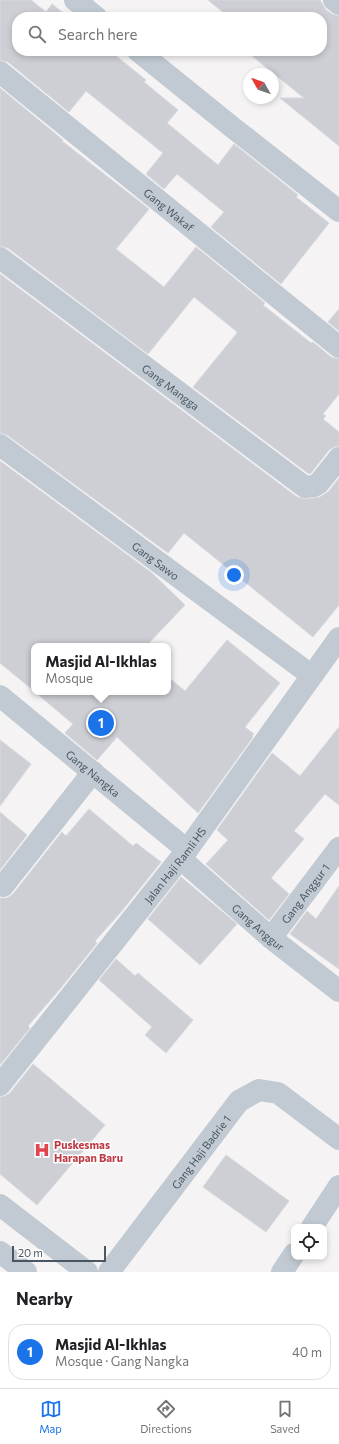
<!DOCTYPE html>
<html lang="en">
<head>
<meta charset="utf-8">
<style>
	body { margin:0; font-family:Commissioner,sans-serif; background:#f6f6f6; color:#202124 }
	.controls { position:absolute; right:12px; bottom:12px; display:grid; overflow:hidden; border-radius:8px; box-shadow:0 2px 6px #0003 }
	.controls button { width:36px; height:36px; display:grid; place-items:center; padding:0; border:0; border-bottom:1px solid #e0e0e0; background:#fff; color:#202124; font:20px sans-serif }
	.compass { position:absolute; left:243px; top:68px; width:36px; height:36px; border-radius:50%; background:#fff; box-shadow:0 2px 6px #0003; rotate:310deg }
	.scale { position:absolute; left:12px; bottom:10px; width:94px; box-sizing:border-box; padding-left:4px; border:2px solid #4a5661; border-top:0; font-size:11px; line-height:14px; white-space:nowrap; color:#4a5661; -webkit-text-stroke:3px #fff; paint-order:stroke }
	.you { position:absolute; left:234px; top:575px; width:14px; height:14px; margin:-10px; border:3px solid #fff; border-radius:50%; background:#1a73e8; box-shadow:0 0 0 6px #1a73e833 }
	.badge { display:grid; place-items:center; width:26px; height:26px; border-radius:50%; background:#1a73e8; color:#fff; font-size:13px; font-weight:700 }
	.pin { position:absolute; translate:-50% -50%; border:2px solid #fff; box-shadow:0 1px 4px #0006 }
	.popup { position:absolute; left:31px; top:643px; width:140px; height:52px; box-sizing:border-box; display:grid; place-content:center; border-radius:8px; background:#fff; filter:drop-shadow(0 1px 3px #0005); font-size:13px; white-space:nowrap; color:#757577 }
	.popup b { font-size:15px; color:#202124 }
	.popup::after { content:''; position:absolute; left:50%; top:100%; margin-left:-8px; border:8px solid transparent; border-top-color:#fff }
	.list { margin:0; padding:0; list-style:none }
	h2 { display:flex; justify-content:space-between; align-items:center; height:52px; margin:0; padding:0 16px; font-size:17px }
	h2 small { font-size:13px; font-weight:400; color:#757577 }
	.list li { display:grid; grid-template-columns:26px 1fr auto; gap:12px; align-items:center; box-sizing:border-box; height:56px; margin:0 8px 8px; padding:0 8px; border:1px solid #e0e0e0; border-radius:16px }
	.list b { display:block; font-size:15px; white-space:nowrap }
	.list p { margin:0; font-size:13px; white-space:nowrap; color:#757577 }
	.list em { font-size:13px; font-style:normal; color:#757577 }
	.icon { flex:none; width:22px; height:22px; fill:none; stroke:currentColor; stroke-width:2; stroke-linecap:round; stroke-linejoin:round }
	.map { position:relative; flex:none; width:339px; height:1272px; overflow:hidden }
	.search { position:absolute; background:#fff; box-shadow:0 2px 6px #0003; left:12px; right:12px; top:12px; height:44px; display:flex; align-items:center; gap:10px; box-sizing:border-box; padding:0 14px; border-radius:16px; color:#757577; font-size:15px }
	.sheet { height:116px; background:#fff }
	nav { display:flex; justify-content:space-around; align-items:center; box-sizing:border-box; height:56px; border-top:1px solid #e0e0e0; background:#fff; font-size:11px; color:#757577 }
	nav a { display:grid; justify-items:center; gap:2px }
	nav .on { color:#1a73e8 }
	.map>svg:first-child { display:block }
	.building { fill:#cdcfd5; stroke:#d7d9de }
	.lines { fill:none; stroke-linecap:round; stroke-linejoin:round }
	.minor { stroke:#c1cad2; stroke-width:22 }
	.tertiary { stroke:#c1cad2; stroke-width:22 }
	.labels { text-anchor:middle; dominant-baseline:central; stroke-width:3; stroke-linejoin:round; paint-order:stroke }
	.street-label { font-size:11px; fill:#4a5661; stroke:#fff }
	.health-label { font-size:11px; font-weight:bold; fill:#be3a42; stroke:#fff; text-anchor:start }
</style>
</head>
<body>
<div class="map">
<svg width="339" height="1272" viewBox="0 0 339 1272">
	<rect width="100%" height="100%" fill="#f5f3f3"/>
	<!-- building -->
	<g class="building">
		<path d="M 0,0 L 31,0 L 46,12 L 52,4 L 68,17 L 17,17 L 17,51 L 110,51 L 146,80 L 144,82 L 178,110 L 167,123 L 218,165 L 234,144 L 298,195 L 296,197 L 329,223 L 281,284 L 211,227 L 224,212 L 177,174 L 164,189 L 146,174 L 163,153 L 86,91 L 69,112 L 8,62 L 0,60 Z"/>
		<path d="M 208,0 L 320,0 L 326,10 L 332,14 L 339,16 L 339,146 L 280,98 L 304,98 L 246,51 L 322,51 L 322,17 L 229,17 Z"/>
		<path d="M 0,88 L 63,140 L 62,141 L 149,209 L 116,249 L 164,287 L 196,247 L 265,303 L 263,305 L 311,343 L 313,342 L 331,357 L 339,359 L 339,394 L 323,414 L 326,416 L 323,419 L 339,432 L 339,446 L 334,447 L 329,450 L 311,473 L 309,474 L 193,387 L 237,333 L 236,331 L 194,297 L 148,354 L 8,248 L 0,246 Z"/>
		<path d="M 0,274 L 297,497 L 306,499 L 320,497 L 329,491 L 339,478 L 339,605 L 313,637 L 184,533 L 168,553 L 7,435 L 0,433 Z"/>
		<path d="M 339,309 L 339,331 L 328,322 Z"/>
		<path d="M 0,461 L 152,573 L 185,605 L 146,646 L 34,646 L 34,691 L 0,663 Z"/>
		<path d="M 227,640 L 280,683 L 245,727 L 254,734 L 252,736 L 253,737 L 198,813 L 117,737 L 97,760 L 65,733 L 73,724 L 35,692 L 168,692 L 168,677 L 185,691 Z"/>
		<path d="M 339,727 L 339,805 L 325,794 L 294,831 L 304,839 L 271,878 L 289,894 L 269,920 L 206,864 L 228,840 L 217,830 L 272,753 L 300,776 Z"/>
		<path d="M 0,740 L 31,764 L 0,806 Z"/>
		<path d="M 89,809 L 133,846 L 136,843 L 161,862 L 121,912 L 95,941 L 97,943 L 60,989 L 28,1026 L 30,1028 L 0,1065 L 0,898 L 7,898 L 13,894 L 62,832 L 66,836 Z"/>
		<path d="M 0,812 L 27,835 L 0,870 Z"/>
		<path d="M 181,877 L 237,924 L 200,965 L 148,919 Z"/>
		<path d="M 339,886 L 339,969 L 290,934 L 307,911 L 316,919 Z"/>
		<path d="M 116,959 L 135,976 L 138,973 L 193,1020 L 166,1053 L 145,1035 L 152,1027 L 99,980 Z"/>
		<path d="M 33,1064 L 105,1125 L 37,1205 L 0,1174 L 0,1097 L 5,1096 L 10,1093 Z"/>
		<path d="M 226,1155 L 289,1201 L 266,1232 L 203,1187 Z"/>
	</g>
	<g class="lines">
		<!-- minor -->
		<g class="minor">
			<path d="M 75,0 L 96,17"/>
			<path d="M 334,0 L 339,4"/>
			<path d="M 138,51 L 232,127 L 339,211"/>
			<path id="s1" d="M 0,72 L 339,347"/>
			<path id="s2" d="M 0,258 L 305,487 L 314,486 L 319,483 L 339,458"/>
			<path id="s3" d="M 0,445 L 311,675"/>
			<path id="s4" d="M 0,696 L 187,850"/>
			<path id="s5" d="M 181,859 L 271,938 L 339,991"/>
			<path d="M 3,886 L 93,772"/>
			<path id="s6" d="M 271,938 L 339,848"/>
			<path id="s7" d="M 0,1085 L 187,850 L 339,638"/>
			<path d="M 312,1227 L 339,1186"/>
			<path id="s8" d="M 109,1272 L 239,1101 L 259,1090 L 278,1093 L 339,1139"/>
			<path d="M 282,1272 L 294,1254"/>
		</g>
		<!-- tertiary -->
		<g class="tertiary">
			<path d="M 0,1205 L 87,1272"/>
			<path d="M 0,1252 L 26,1272"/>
		</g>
	</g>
	<!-- icons -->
	<defs>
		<symbol id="hospital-bare" viewBox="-9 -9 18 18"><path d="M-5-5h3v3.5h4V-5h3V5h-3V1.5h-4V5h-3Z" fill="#e0444e" stroke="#fff" stroke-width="2.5" paint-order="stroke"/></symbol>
	</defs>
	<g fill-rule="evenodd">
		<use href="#hospital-bare" x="31" y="1139" width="22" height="22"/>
	</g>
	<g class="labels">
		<!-- street labels -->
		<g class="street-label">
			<text stroke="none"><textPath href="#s1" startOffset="218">Gang Wakaf</textPath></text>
			<text stroke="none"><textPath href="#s2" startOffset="214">Gang Mangga</textPath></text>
			<text stroke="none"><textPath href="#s3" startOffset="194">Gang Sawo</textPath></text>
			<text stroke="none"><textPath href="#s4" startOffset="121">Gang Nangka</textPath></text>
			<text stroke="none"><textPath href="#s7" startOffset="281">Jalan Haji Ramli HS</textPath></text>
			<text stroke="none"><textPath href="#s6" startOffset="56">Gang Anggur 1</textPath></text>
			<text stroke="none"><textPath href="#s5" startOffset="103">Gang Anggur</textPath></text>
			<text stroke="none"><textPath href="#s8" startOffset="151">Gang Haji Badrie 1</textPath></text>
		</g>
		<!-- health labels -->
		<g class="health-label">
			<text x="54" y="1144">Puskesmas<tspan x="54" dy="13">Harapan Baru</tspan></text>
		</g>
	</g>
</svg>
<div class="controls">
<button><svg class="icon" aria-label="locate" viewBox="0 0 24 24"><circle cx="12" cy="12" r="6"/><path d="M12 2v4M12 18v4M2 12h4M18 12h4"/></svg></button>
</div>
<svg class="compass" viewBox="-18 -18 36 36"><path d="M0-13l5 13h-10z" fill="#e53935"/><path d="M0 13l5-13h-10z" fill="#757577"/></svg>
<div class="scale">20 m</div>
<div class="you"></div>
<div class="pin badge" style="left:101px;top:723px">1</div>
<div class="popup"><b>Masjid Al-Ikhlas</b>Mosque</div>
<div class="search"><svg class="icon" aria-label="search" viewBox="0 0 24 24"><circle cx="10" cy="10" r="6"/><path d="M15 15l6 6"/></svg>Search here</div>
</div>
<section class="sheet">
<h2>Nearby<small></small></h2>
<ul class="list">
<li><span class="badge">1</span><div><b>Masjid Al-Ikhlas</b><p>Mosque · Gang Nangka</p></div><em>40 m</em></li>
</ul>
</section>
<nav>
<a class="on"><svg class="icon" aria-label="map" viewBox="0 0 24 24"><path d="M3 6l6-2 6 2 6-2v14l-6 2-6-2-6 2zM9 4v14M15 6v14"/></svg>Map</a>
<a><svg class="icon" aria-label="directions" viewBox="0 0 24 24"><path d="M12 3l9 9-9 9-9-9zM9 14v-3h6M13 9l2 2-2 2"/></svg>Directions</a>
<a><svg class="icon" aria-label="saved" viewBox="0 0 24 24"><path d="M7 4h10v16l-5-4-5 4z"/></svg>Saved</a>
</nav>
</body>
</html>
